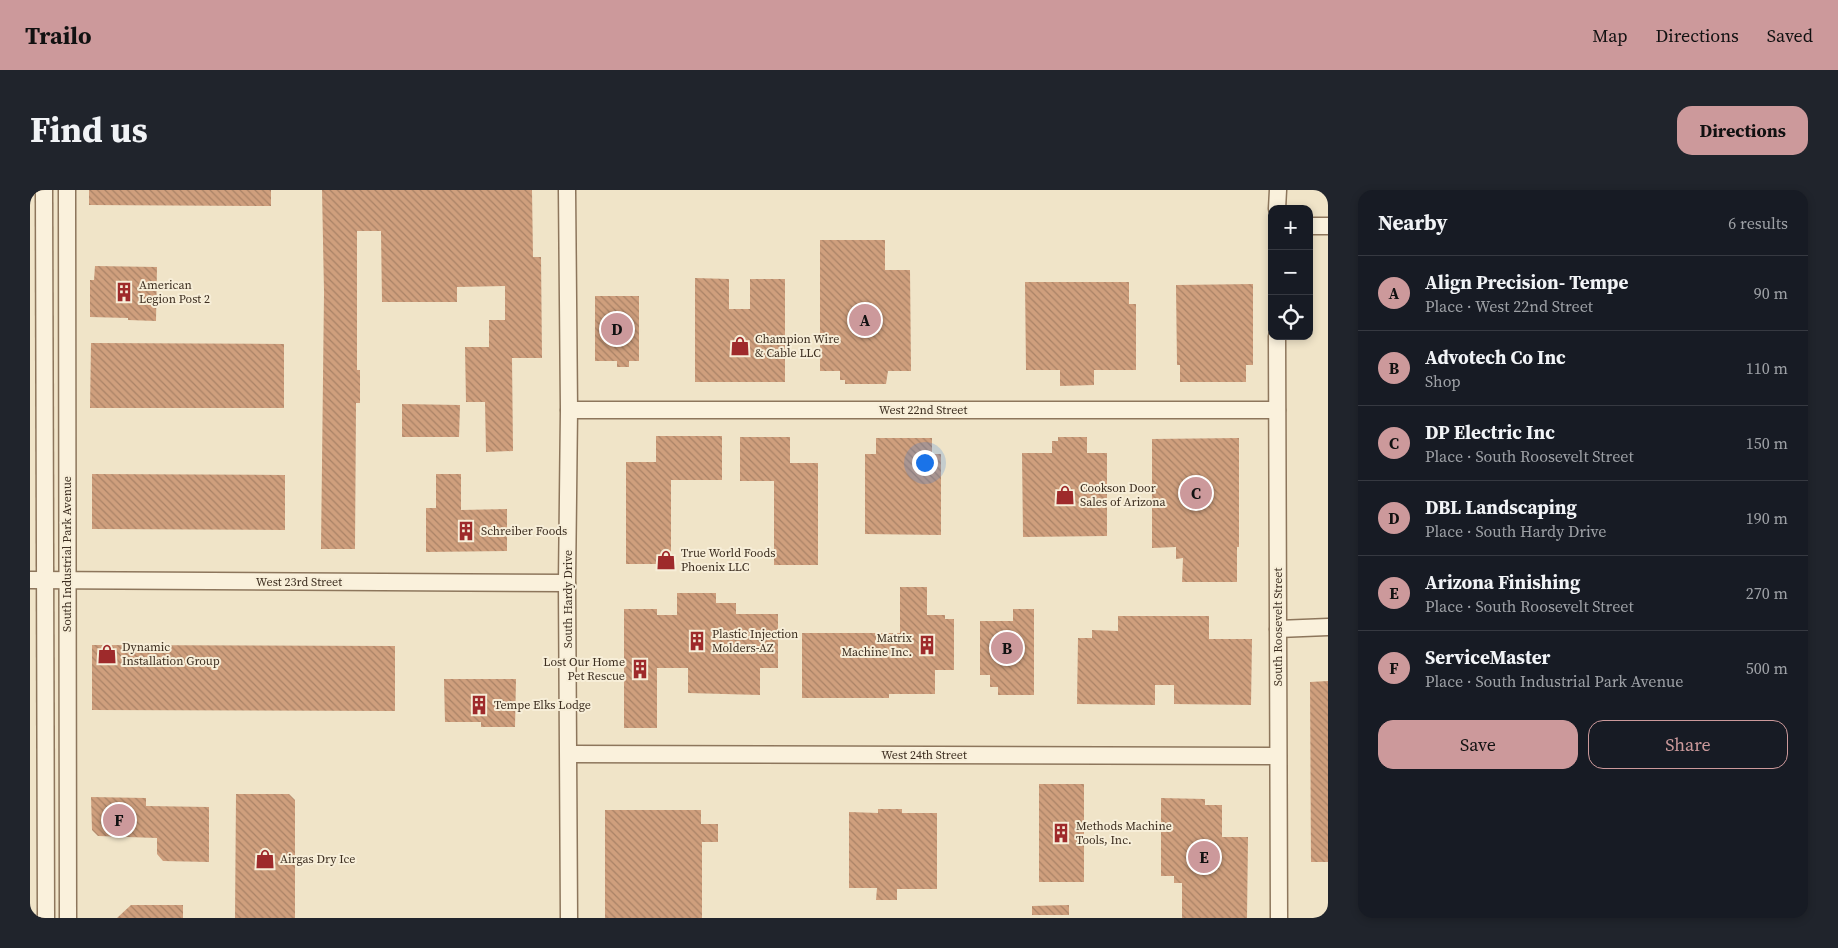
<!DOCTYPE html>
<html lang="en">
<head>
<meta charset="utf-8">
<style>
	body { margin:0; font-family:"Source Serif 4",serif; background:#20242c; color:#f1f3f6 }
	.controls { position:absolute; right:15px; top:15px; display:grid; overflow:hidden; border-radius:10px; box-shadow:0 2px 8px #0003 }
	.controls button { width:45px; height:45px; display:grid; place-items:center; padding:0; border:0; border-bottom:1px solid #363941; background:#171b24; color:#f1f3f6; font:25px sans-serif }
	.you { position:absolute; left:894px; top:272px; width:18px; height:18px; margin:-12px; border:4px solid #fff; border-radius:50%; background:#1a73e8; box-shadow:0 0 0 8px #1a73e833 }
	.badge { display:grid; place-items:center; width:32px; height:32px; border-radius:50%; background:#cc999b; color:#111; font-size:16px; font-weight:700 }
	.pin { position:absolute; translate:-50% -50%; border:2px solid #fff; box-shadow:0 1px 5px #0006 }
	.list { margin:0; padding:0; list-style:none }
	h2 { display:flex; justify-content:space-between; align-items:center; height:65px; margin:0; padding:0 20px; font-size:21px }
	h2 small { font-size:16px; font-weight:400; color:#9ea1a6 }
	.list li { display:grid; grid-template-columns:32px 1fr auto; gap:15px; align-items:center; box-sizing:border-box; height:75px; padding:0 20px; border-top:1px solid #363941 }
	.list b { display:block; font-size:19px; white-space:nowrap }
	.list p { margin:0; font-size:16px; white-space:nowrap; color:#9ea1a6 }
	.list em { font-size:16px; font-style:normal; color:#9ea1a6 }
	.actions { display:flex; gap:10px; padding:15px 20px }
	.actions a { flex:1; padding:11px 0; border:1px solid #cc999b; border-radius:15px; text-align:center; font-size:18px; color:#cc999b }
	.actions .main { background:#cc999b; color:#111 }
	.icon { flex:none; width:28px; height:28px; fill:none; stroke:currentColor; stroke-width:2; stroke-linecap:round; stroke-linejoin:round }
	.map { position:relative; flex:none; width:1298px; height:728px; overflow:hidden; border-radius:15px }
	header { display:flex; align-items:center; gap:30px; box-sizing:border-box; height:70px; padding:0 25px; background:#cc999b; color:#111 }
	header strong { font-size:24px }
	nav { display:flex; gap:28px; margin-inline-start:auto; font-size:18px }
	.intro { display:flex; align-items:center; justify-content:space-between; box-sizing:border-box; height:120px; padding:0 30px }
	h1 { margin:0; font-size:35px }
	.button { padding:12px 22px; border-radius:15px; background:#cc999b; color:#111; font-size:18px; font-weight:700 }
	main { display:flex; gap:30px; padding:0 30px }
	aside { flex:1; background:#171b24; border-radius:15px; box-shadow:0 2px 8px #0003 }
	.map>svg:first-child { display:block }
	.building { fill:url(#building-back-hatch) }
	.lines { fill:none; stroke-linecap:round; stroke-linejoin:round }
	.minor-casing { stroke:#8d765c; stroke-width:19 }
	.minor { stroke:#faf1dc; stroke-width:16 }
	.labels { text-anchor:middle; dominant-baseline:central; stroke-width:4; stroke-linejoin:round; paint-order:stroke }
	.poi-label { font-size:12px; fill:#3d2e20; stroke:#f7eed8; text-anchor:start }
	.street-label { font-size:12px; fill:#3d2e20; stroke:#f7eed8 }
</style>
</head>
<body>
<header>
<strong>Trailo</strong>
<nav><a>Map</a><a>Directions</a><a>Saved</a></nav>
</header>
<div class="intro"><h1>Find us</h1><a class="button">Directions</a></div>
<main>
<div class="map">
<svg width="1298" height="728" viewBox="0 0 1298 728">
	<defs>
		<pattern id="building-back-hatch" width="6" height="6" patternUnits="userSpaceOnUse" patternTransform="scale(1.25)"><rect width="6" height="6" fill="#cf9f7d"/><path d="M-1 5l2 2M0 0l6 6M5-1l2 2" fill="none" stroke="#a98266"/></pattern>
	</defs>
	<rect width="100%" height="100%" fill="#f0e4c8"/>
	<!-- building -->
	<g class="building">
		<path d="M 59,0 L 241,0 L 241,16 L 59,15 Z"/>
		<path d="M 292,0 L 502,0 L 503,67 L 511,67 L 512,168 L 482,168 L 483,261 L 456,262 L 455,212 L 436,212 L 435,157 L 459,157 L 459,130 L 475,130 L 475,96 L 427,97 L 427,112 L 352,112 L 351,41 L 327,41 L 327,180 L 330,180 L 330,213 L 326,213 L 325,359 L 291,359 L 294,102 Z"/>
		<path d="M 790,50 L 855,50 L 855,80 L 880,80 L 881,181 L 858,181 L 856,194 L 815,194 L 815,190 L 810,190 L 810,181 L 790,181 Z"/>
		<path d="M 65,76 L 127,77 L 126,131 L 98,130 L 98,128 L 60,127 L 60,90 L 64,90 Z"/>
		<path d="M 665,88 L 699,89 L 699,119 L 720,119 L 720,89 L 755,89 L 755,192 L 665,192 Z"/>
		<path d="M 995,92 L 1099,92 L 1099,114 L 1106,114 L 1106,180 L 1064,180 L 1064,195 L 1030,196 L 1030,180 L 996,180 Z"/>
		<path d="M 1223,94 L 1223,175 L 1216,175 L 1216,192 L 1150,192 L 1150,175 L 1147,175 L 1146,95 Z"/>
		<path d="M 565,106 L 609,106 L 609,171 L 599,171 L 599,177 L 587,177 L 587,171 L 565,171 Z"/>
		<path d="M 61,153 L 254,154 L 254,218 L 60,218 Z"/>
		<path d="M 372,214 L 430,215 L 429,247 L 372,247 Z"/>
		<path d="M 626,246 L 692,246 L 692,290 L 641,290 L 641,374 L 596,374 L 596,272 L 626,272 Z"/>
		<path d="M 710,247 L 760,247 L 760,273 L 788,273 L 788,375 L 744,375 L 744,291 L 710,291 Z"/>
		<path d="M 1028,247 L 1057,247 L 1057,263 L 1077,263 L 1077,346 L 993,347 L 992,263 L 1022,263 L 1022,251 L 1028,251 Z"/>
		<path d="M 846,248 L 902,248 L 902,264 L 911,264 L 911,345 L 835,344 L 835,264 L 846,264 Z"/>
		<path d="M 1209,248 L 1209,357 L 1207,357 L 1207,392 L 1152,392 L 1153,368 L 1146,369 L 1146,357 L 1122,358 L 1122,249 Z"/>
		<path d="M 62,284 L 255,285 L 255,340 L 62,339 Z"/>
		<path d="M 406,284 L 431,284 L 431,320 L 477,319 L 477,361 L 396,362 L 396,318 L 406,318 Z"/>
		<path d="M 870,397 L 897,397 L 897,425 L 915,425 L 915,429 L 924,429 L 924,480 L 905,480 L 905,504 L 859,504 L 859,508 L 772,508 L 772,443 L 870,443 Z"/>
		<path d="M 647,403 L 686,403 L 686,413 L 706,413 L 706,424 L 748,424 L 748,478 L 730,478 L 730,505 L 658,503 L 658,478 L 627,478 L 627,538 L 594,538 L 594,419 L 627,419 L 627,425 L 647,425 Z"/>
		<path d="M 983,419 L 1004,419 L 1004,505 L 968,505 L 968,497 L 960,497 L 960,485 L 950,485 L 950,431 L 983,431 Z"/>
		<path d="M 1088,426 L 1179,426 L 1179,449 L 1222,449 L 1221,515 L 1144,514 L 1144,495 L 1125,495 L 1125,515 L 1047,514 L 1048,448 L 1062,448 L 1062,440 L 1088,441 Z"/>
		<path d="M 62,455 L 365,456 L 365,521 L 62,520 Z"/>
		<path d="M 414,489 L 486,489 L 485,537 L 451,537 L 451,532 L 415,532 Z"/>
		<path d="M 1298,491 L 1298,672 L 1281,672 L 1280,492 Z"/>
		<rect x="1009" y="594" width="45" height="98"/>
		<path d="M 206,604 L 259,604 L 265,610 L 265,728 L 205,728 Z"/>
		<path d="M 61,607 L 116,608 L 116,616 L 179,617 L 179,672 L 133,671 L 127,664 L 127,648 L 68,646 L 62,640 Z"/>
		<path d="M 1131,608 L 1175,609 L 1175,615 L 1192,615 L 1192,647 L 1218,647 L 1217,728 L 1152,728 L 1152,693 L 1144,693 L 1144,686 L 1131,686 Z"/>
		<path d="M 848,619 L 872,619 L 872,623 L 907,623 L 907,699 L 867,699 L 867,710 L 846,710 L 847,698 L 819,698 L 819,622 L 848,623 Z"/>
		<path d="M 575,620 L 671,620 L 671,634 L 688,634 L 688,652 L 672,652 L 672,728 L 575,728 Z"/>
		<path d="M 101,715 L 153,715 L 153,728 L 87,728 Z"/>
		<path d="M 1039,715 L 1039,725 L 1002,725 L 1002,716 Z"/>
	</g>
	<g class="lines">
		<defs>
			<g id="minor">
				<path d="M 14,0 L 16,728"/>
				<path d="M 37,0 L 38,728"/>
				<path d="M 537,0 L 539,220 L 537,393 L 539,728"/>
				<path d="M 1247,19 L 1248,0"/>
				<path d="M 1279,36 L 1298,36"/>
				<path d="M 1247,146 L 1249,728"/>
				<path d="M 539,220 L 1247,220"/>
				<path d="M 0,390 L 537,393"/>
				<path d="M 1248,439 L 1298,437"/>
				<path d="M 539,564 L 1248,566"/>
			</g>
		</defs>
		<!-- minor casing -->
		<use href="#minor" class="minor-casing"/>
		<!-- minor -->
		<use href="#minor" class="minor"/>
	</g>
	<!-- icons -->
	<defs>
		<symbol id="building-bare" viewBox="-9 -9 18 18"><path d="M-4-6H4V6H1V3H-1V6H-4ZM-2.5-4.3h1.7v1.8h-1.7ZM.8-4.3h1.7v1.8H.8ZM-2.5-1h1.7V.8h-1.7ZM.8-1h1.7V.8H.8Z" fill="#9e2a2b" stroke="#f7eed8" stroke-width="2.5" paint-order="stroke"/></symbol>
		<symbol id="shop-bare" viewBox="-9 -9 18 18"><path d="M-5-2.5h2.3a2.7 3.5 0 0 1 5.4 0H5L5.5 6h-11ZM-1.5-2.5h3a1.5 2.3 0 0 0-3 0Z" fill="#9e2a2b" stroke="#f7eed8" stroke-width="2.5" paint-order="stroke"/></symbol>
	</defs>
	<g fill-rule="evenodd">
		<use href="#building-bare" x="80" y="88" width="28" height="28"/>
		<use href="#shop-bare" x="696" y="142" width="28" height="28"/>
		<use href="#shop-bare" x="1021" y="291" width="28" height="28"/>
		<use href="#building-bare" x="422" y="327" width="28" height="28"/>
		<use href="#shop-bare" x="622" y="356" width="28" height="28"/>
		<use href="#building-bare" x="653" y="437" width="28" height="28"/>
		<use href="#building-bare" x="883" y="441" width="28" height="28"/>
		<use href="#shop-bare" x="63" y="450" width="28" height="28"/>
		<use href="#building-bare" x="596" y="465" width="28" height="28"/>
		<use href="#building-bare" x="435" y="501" width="28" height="28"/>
		<use href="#building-bare" x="1017" y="629" width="28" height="28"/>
		<use href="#shop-bare" x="221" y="655" width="28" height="28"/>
	</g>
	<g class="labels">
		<!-- poi labels -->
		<g class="poi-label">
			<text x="109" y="95">American<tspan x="109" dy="14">Legion Post 2</tspan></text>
			<text x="725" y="149">Champion Wire<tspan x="725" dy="14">&amp; Cable LLC</tspan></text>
			<text x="1050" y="298">Cookson Door<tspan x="1050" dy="14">Sales of Arizona</tspan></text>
			<text x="451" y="341">Schreiber Foods</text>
			<text x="651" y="363">True World Foods<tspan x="651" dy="14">Phoenix LLC</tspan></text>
			<text x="682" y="444">Plastic Injection<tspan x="682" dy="14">Molders-AZ</tspan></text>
			<text x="882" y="448" text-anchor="end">Matrix<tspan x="882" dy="14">Machine Inc.</tspan></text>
			<text x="92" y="457">Dynamic<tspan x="92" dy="14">Installation Group</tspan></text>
			<text x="595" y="472" text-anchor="end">Lost Our Home<tspan x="595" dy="14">Pet Rescue</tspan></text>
			<text x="464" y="515">Tempe Elks Lodge</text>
			<text x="1046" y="636">Methods Machine<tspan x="1046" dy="14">Tools, Inc.</tspan></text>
			<text x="250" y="669">Airgas Dry Ice</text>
		</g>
		<!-- street labels -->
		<g class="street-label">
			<text x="893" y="220">West 22nd Street</text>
			<text transform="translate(37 364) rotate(-90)">South Industrial Park Avenue</text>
			<text x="269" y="392">West 23rd Street</text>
			<text transform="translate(538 409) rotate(-90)">South Hardy Drive</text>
			<text transform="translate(1248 437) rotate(-90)">South Roosevelt Street</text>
			<text x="894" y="565">West 24th Street</text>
		</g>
	</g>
</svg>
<div class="controls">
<button>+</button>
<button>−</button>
<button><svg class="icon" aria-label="locate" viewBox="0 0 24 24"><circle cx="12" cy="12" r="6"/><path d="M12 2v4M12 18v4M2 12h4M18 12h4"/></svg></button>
</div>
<div class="you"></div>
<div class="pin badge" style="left:835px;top:130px">A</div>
<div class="pin badge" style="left:977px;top:458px">B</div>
<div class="pin badge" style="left:1166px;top:303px">C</div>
<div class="pin badge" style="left:587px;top:139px">D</div>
<div class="pin badge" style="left:1174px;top:667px">E</div>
<div class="pin badge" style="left:89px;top:630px">F</div>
</div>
<aside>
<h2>Nearby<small>6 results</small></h2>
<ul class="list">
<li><span class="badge">A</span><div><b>Align Precision- Tempe</b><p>Place · West 22nd Street</p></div><em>90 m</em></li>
<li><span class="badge">B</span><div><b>Advotech Co Inc</b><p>Shop</p></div><em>110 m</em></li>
<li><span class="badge">C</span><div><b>DP Electric Inc</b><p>Place · South Roosevelt Street</p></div><em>150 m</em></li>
<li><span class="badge">D</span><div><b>DBL Landscaping</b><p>Place · South Hardy Drive</p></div><em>190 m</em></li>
<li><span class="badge">E</span><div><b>Arizona Finishing</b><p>Place · South Roosevelt Street</p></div><em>270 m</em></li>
<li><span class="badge">F</span><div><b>ServiceMaster</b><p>Place · South Industrial Park Avenue</p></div><em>500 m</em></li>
</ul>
<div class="actions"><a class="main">Save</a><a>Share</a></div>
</aside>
</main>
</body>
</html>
